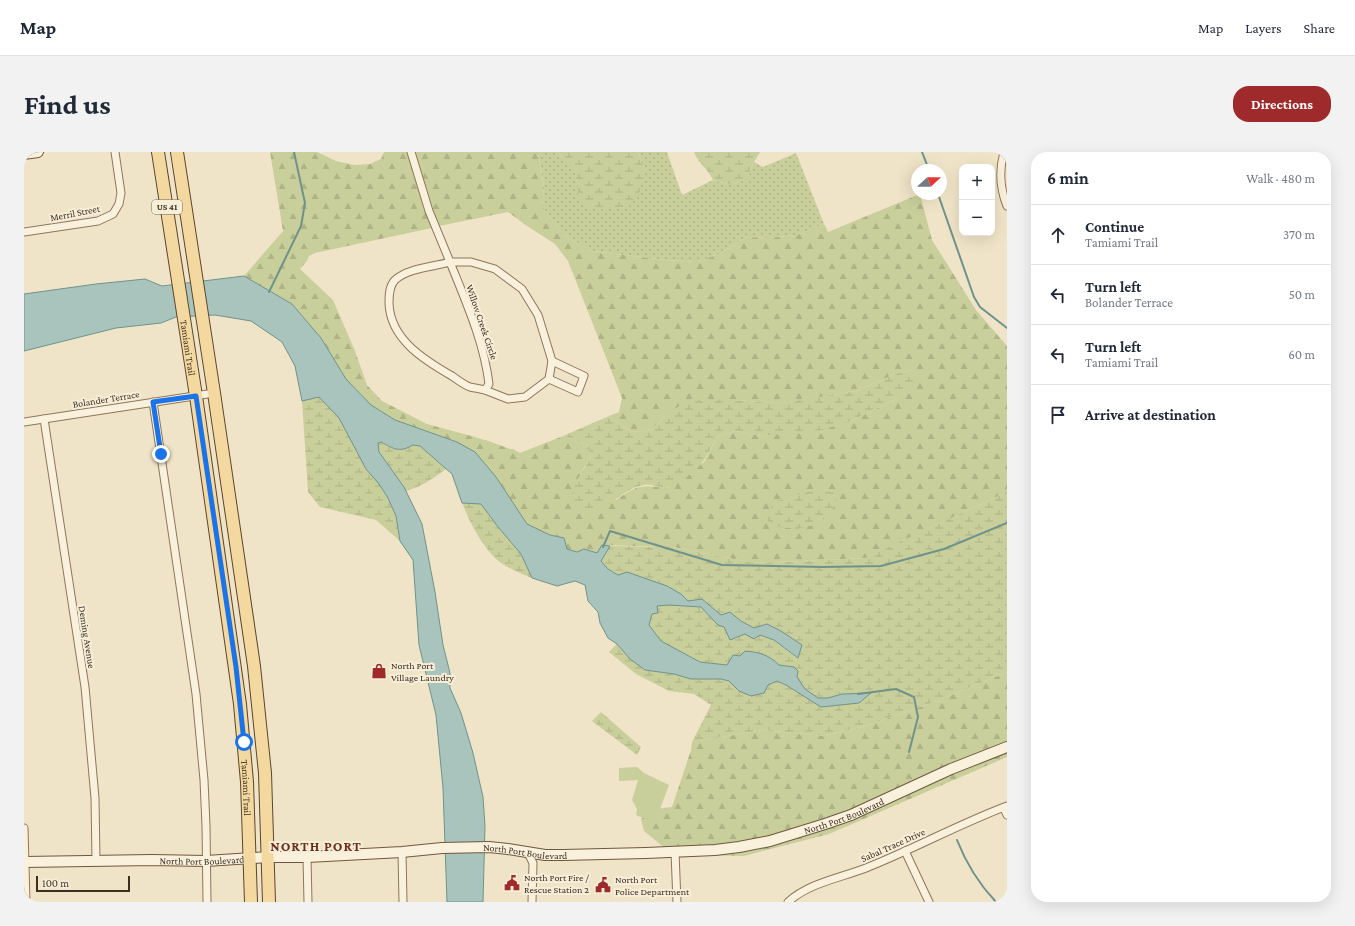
<!DOCTYPE html>
<html lang="en">
<head>
<meta charset="utf-8">
<style>
	body { margin:0; font-family:"Crimson Pro",serif; background:#f2f2f3; color:#1f2937 }
	.controls { position:absolute; right:12px; top:12px; display:grid; overflow:hidden; border-radius:8px; box-shadow:0 4px 16px #0002 }
	.controls button { width:36px; height:36px; display:grid; place-items:center; padding:0; border:0; border-bottom:1px solid #e0e1e3; background:#fff; color:#1f2937; font:20px sans-serif }
	.compass { position:absolute; left:887px; top:12px; width:36px; height:36px; border-radius:50%; background:#fff; box-shadow:0 4px 16px #0002; rotate:68deg }
	.scale { position:absolute; left:12px; bottom:10px; width:94px; box-sizing:border-box; padding-left:4px; border:2px solid #3d2e20; border-top:0; font-size:11px; line-height:14px; white-space:nowrap; color:#3d2e20; -webkit-text-stroke:3px #f7eed8; paint-order:stroke }
	.stop { position:absolute; width:12px; height:12px; margin:-9px; border:3px solid #1a73e8; border-radius:50%; background:#fff }
	.stop.end { background:#1a73e8; border-color:#fff; box-shadow:0 1px 4px #0008 }
	.list { margin:0; padding:0; list-style:none }
	h2 { display:flex; justify-content:space-between; align-items:center; height:52px; margin:0; padding:0 16px; font-size:17px }
	h2 small { font-size:13px; font-weight:400; color:#747a83 }
	.list li { display:grid; grid-template-columns:26px 1fr auto; gap:12px; align-items:center; box-sizing:border-box; height:60px; padding:0 16px; border-top:1px solid #e0e1e3 }
	.list b { display:block; font-size:15px; white-space:nowrap }
	.list p { margin:0; font-size:13px; white-space:nowrap; color:#747a83 }
	.list em { font-size:13px; font-style:normal; color:#747a83 }
	.icon { flex:none; width:22px; height:22px; fill:none; stroke:currentColor; stroke-width:2; stroke-linecap:round; stroke-linejoin:round }
	.map { position:relative; flex:none; width:983px; height:750px; overflow:hidden; border-radius:16px }
	header { display:flex; align-items:center; gap:24px; box-sizing:border-box; height:56px; padding:0 20px; background:#fff; border-bottom:1px solid #e0e1e3 }
	header strong { font-size:19px }
	nav { display:flex; gap:22px; margin-inline-start:auto; font-size:14px }
	.intro { display:flex; align-items:center; justify-content:space-between; box-sizing:border-box; height:96px; padding:0 24px }
	h1 { margin:0; font-size:28px }
	.button { padding:10px 18px; border-radius:16px; background:#9e2a2b; color:#fff; font-size:14px; font-weight:700 }
	main { display:flex; gap:24px; padding:0 24px }
	aside { flex:1; background:#fff; border-radius:16px; box-shadow:0 4px 16px #0002 }
	.map>svg:first-child { display:block }
	.grass { fill:url(#grass-dots) }
	.forest { fill:url(#forest-firs) }
	.wetland { fill:url(#wetland-marsh) }
	.pitch { fill:#c9cf9b }
	.water { fill:#a9c4bc; stroke:#6f938a }
	.lines { fill:none; stroke-linecap:round; stroke-linejoin:round }
	.stream { stroke:#6f938a; stroke-width:2 }
	.street-casing { stroke:#8d765c; stroke-width:9 }
	.secondary-casing { stroke:#6f573f; stroke-width:12 }
	.primary-casing { stroke:#5b4430; stroke-width:14 }
	.street { stroke:#faf1dc; stroke-width:7 }
	.secondary { stroke:#faf1dc; stroke-width:10 }
	.primary { stroke:#f3d9a0; stroke-width:12 }
	.route { stroke:#1a73e8; stroke-width:5 }
	.labels { text-anchor:middle; dominant-baseline:central; stroke-width:4; stroke-linejoin:round; paint-order:stroke }
	.shield { fill:#f7eed8; stroke:#756857; stroke-width:1 }
	.shield-label { font-size:9px; font-weight:bold; fill:#3d2e20 }
	.street-label { font-size:10px; fill:#3d2e20; stroke:#f7eed8 }
	.poi-label { font-size:10px; fill:#3d2e20; stroke:#f7eed8; text-anchor:start }
	.district-label { font-size:14px; font-weight:bold; letter-spacing:1px; fill:#6b2e1e; stroke:#f7eed8 }
</style>
</head>
<body>
<header>
<strong>Map</strong>
<nav><a>Map</a><a>Layers</a><a>Share</a></nav>
</header>
<div class="intro"><h1>Find us</h1><a class="button">Directions</a></div>
<main>
<div class="map">
<svg width="983" height="750" viewBox="0 0 983 750">
	<defs>
		<pattern id="grass-dots" width="8" height="8" patternUnits="userSpaceOnUse"><rect width="8" height="8" fill="#c9cf9b"/><path d="M2 2h.1M6 6h.1" fill="none" stroke="#aeb285" stroke-width="1.8" stroke-linecap="round"/></pattern>
		<pattern id="forest-firs" width="22" height="20" patternUnits="userSpaceOnUse"><rect width="22" height="20" fill="#c9cf9b"/><path d="M5 1l3.5 6h-7zM16 11l3.5 6h-7z" fill="#aeb285"/></pattern>
		<pattern id="wetland-marsh" width="20" height="14" patternUnits="userSpaceOnUse"><rect width="20" height="14" fill="#c9cf9b"/><path d="M1 5h8M5 5V1M11 12h8M15 12V8" fill="none" stroke="#aeb285"/></pattern>
	</defs>
	<rect width="100%" height="100%" fill="#f0e4c8"/>
	<!-- grass -->
	<path class="grass" d="M 514,0 L 533,0 L 550,17 L 554,34 L 554,47 L 621,18 L 614,0 L 643,0 L 658,43 L 689,28 L 707,33 L 723,26 L 730,10 L 739,15 L 772,1 L 800,72 L 773,83 L 744,86 L 722,85 L 697,101 L 674,110 L 642,108 L 568,99 L 539,83 L 518,54 L 520,35 Z"/>
	<!-- forest -->
	<g class="forest">
		<path d="M 246,0 L 293,0 L 312,9 L 330,13 L 346,12 L 357,7 L 360,0 L 383,0 L 402,60 L 408,76 L 291,101 L 285,104 L 283,109 L 276,117 L 309,148 L 331,199 L 343,233 L 358,249 L 403,272 L 451,285 L 460,288 L 462,288 L 486,297 L 489,297 L 496,301 L 539,284 L 551,287 L 563,293 L 567,305 L 556,322 L 592,348 C 614,332 617,333 644,336 L 680,310 L 694,284 L 712,279 L 738,284 L 827,269 L 874,246 L 890,218 L 874,221 L 832,239 L 798,245 L 758,251 L 709,248 L 645,260 L 628,277 L 608,280 L 585,264 L 595,260 L 598,246 L 544,109 L 531,92 L 503,74 L 484,60 L 415,74 L 409,57 L 391,0 L 514,0 L 520,35 L 518,54 L 539,83 L 568,99 L 642,108 L 674,110 L 697,101 L 722,85 L 744,86 L 773,83 L 800,72 L 804,80 L 896,42 L 908,88 L 952,158 L 983,194 L 983,340 L 842,406 L 730,411 L 649,395 L 578,393 L 573,401 L 560,397 L 553,400 L 543,397 L 540,386 L 526,383 L 503,372 L 472,325 L 433,290 L 371,268 L 347,253 L 322,227 L 297,186 L 268,152 L 220,124 L 259,79 Z"/>
		<path d="M 983,520 L 983,591 L 825,660 L 776,677 L 715,692 L 642,697 L 620,679 L 617,667 L 624,658 L 648,655 L 667,598 L 668,590 L 739,578 L 800,584 L 842,574 L 913,549 Z"/>
		<path d="M 983,598 L 983,605 L 805,682 L 720,704 L 663,703 L 716,698 L 903,631 Z"/>
	</g>
	<!-- wetland -->
	<g class="wetland">
		<path d="M 533,0 L 614,0 L 621,18 L 615,42 L 612,48 L 596,55 L 574,58 L 559,55 L 554,47 L 554,34 L 550,18 Z"/>
		<path d="M 670,0 L 736,0 L 730,10 L 723,26 L 707,33 L 689,28 C 684,17 674,11 670,0 Z"/>
		<path d="M 890,218 L 892,234 L 874,246 L 827,269 L 798,278 L 738,284 L 712,279 L 694,284 C 685,300 679,314 663,325 C 658,328 648,336 641,336 C 634,335 627,332 620,333 C 594,336 574,377 548,346 L 548,336 L 567,305 L 563,293 L 551,287 L 539,284 L 585,264 L 608,280 L 628,277 L 645,260 L 666,248 L 709,248 L 758,251 L 832,239 L 874,221 Z"/>
		<path d="M 295,244 L 315,266 L 364,346 L 372,364 L 376,389 L 352,368 L 296,355 L 284,340 L 278,249 Z"/>
		<path d="M 357,290 C 370,297 375,301 389,293 L 396,294 L 422,317 C 410,326 397,335 382,339 L 355,300 L 353,291 Z"/>
		<path d="M 787,339 L 810,340 L 813,352 L 794,372 L 773,377 L 755,375 L 743,368 L 749,350 Z"/>
		<path d="M 983,340 L 983,520 L 913,549 L 842,574 L 800,584 L 739,578 L 668,590 L 687,553 L 670,542 L 645,539 L 612,522 L 585,500 L 593,492 L 606,507 L 621,518 L 650,522 L 667,527 L 697,527 L 705,529 L 715,539 L 744,533 L 753,529 L 762,533 L 797,555 L 846,541 L 818,542 L 804,546 L 794,546 L 781,537 L 773,525 L 755,513 L 748,507 L 716,504 L 704,513 L 676,510 L 637,489 L 625,473 L 628,462 L 633,454 L 645,453 L 677,455 L 694,473 L 721,482 L 736,483 L 750,488 L 773,506 L 771,488 L 743,472 L 730,476 L 717,469 L 706,460 L 697,463 L 678,447 L 664,449 L 657,442 L 603,420 L 594,423 L 584,417 L 577,409 L 586,394 L 649,395 L 730,411 L 841,406 Z"/>
		<path d="M 438,351 L 457,352 L 474,375 L 497,402 L 508,426 C 496,421 478,414 470,405 C 455,389 446,370 438,351 Z"/>
		<path d="M 577,560 L 617,595 L 613,603 L 568,569 Z"/>
	</g>
	<!-- pitch -->
	<path class="pitch" d="M 613,615 L 620,621 L 645,633 L 633,665 L 621,667 L 612,663 L 613,657 L 608,648 L 614,628 L 595,629 L 595,616 Z"/>
	<!-- water -->
	<path class="water" d="M 220,124 L 268,152 L 297,186 L 322,227 L 347,253 L 371,268 L 433,290 L 451,300 L 472,325 L 503,372 L 526,383 L 540,386 L 543,397 L 553,400 L 560,397 L 573,401 L 578,393 L 586,394 L 577,409 L 584,417 L 594,423 L 603,420 L 643,434 L 657,442 L 664,449 L 678,447 L 697,463 L 706,460 L 717,469 L 730,476 L 743,472 L 757,479 L 778,493 L 774,506 L 750,488 L 736,483 L 730,487 L 721,482 L 706,488 L 700,475 L 694,473 L 677,455 L 645,453 L 633,454 L 634,461 L 628,462 L 625,473 L 637,489 L 676,510 L 703,513 L 709,503 L 716,504 L 721,499 C 735,500 745,503 755,513 L 770,515 L 774,519 L 773,525 L 781,537 L 794,546 L 804,546 L 818,542 L 847,541 L 835,551 L 797,555 L 762,533 L 753,529 L 744,533 L 740,541 L 727,544 L 715,539 L 705,529 L 697,527 L 667,527 L 650,522 L 621,518 L 606,507 L 593,492 L 584,486 L 576,471 L 574,460 L 564,449 L 561,433 L 551,429 L 533,434 L 508,426 L 497,402 L 474,375 L 457,352 L 438,351 L 428,322 L 396,294 L 389,293 C 375,301 370,297 357,290 L 354,291 L 355,300 L 380,335 L 398,372 L 411,440 L 419,493 L 426,521 L 426,536 L 437,561 L 449,601 L 459,645 L 461,674 L 459,750 L 423,750 L 419,636 L 412,563 L 395,493 L 389,408 L 376,389 L 372,364 L 364,346 L 355,332 L 342,317 L 315,266 L 295,245 L 278,249 L 271,214 L 258,190 L 227,169 L 191,163 L 152,165 L 137,171 L 92,176 L 0,199 L 0,142 L 72,132 L 121,127 L 138,134 Z"/>
	<g class="lines">
		<!-- stream -->
		<g class="stream">
			<path d="M 898,0 L 905,18"/>
			<path d="M 914,42 L 950,145 L 956,155 L 983,176"/>
			<path d="M 245,140 L 277,74 L 281,51 L 270,0"/>
			<path d="M 579,395 L 586,379 L 698,413 L 799,415 L 857,414 L 920,397 L 983,371"/>
			<path d="M 834,542 L 872,537 L 890,545 L 894,565 L 885,600"/>
			<path d="M 933,688 C 942,711 955,732 972,750"/>
		</g>
		<defs>
			<g id="street">
				<path d="M 387,0 L 405,59 L 426,110 L 447,110 L 471,117 L 498,137 L 514,163 L 528,209 L 525,227 L 501,245 L 484,247 L 461,238"/>
				<path d="M 980,0 C 975,18 976,37 983,54"/>
				<path d="M 0,80 L 74,69 L 89,62 L 95,52 L 97,41 L 91,0"/>
				<path d="M 426,110 C 442,150 460,190 465,232 L 461,238 C 457,237 451,236 446,235 C 440,233 434,228 428,224 C 400,208 366,187 365,151 C 365,144 365,134 371,128 C 384,116 409,115 426,110 Z"/>
				<path d="M 525,227 L 554,240 L 560,224 L 528,209"/>
				<path d="M 129,250 L 172,542 L 180,628 L 182,674 L 183,750"/>
				<path d="M 20,267 L 61,535 L 71,646 L 72,709"/>
				<path d="M 0,270 L 190,241"/>
				<path d="M 980,656 L 983,663"/>
				<path d="M 0,676 L 2,750"/>
				<path d="M 881,699 L 905,750"/>
				<path d="M 378,700 L 379,750"/>
				<path d="M 651,700 L 653,750"/>
				<path d="M 504,701 L 509,711 L 508,750"/>
				<path d="M 283,705 L 284,750"/>
				<path d="M 764,750 C 785,731 816,726 842,716 C 890,697 935,672 983,654"/>
			</g>
			<g id="secondary">
				<path d="M 0,2 L 14,0"/>
				<path id="s1" d="M 0,710 L 128,708 L 182,709 L 244,705 L 283,705 L 378,700 L 418,696 L 465,695 L 484,697 L 521,703 L 539,703 L 622,701 L 691,698 L 715,695 L 746,689 L 801,672 L 827,663 L 927,617 L 983,595"/>
			</g>
			<g id="primary">
				<path id="s2" d="M 134,0 L 172,244 L 216,552 L 223,630 L 227,750"/>
				<path d="M 153,0 L 190,241 L 230,514 L 241,621 L 245,750"/>
			</g>
		</defs>
		<!-- street casing -->
		<use href="#street" class="street-casing"/>
		<!-- secondary casing -->
		<use href="#secondary" class="secondary-casing"/>
		<!-- primary casing -->
		<use href="#primary" class="primary-casing"/>
		<!-- street -->
		<use href="#street" class="street"/>
		<!-- secondary -->
		<use href="#secondary" class="secondary"/>
		<!-- primary -->
		<use href="#primary" class="primary"/>
	</g>
	<g class="lines">
		<!-- route -->
		<path class="route" d="M 137,302 L 129,250 L 172,244 L 212,515 L 220,590"/>
	</g>
	<!-- icons -->
	<defs>
		<symbol id="shop-bare" viewBox="-9 -9 18 18"><path d="M-5-2.5h2.3a2.7 3.5 0 0 1 5.4 0H5L5.5 6h-11ZM-1.5-2.5h3a1.5 2.3 0 0 0-3 0Z" fill="#9e2a2b" stroke="#f7eed8" stroke-width="2.5" paint-order="stroke"/></symbol>
		<symbol id="civic-bare" viewBox="-9 -9 18 18"><path d="M-.6-6.5H3V-4.5H.6V-3L4-1V1h2V6H-6V1h2V-1L-.6-3ZM-1.2 2.5V6h2.4V2.5Z" fill="#9e2a2b" stroke="#f7eed8" stroke-width="2.5" paint-order="stroke"/></symbol>
	</defs>
	<g fill-rule="evenodd">
		<use href="#shop-bare" x="344" y="508" width="22" height="22"/>
		<use href="#civic-bare" x="477" y="720" width="22" height="22"/>
		<use href="#civic-bare" x="568" y="722" width="22" height="22"/>
	</g>
	<g class="labels">
		<!-- shield labels -->
		<rect class="shield" x="128" y="48" width="30" height="14" rx="3"/>
		<g class="shield-label">
			<text x="143" y="55">US 41</text>
		</g>
		<!-- street labels -->
		<g class="street-label">
			<text transform="translate(51 61) rotate(-11)">Merril Street</text>
			<text transform="translate(458 170) rotate(71)">Willow Creek Circle</text>
			<text stroke="none"><textPath href="#s2" startOffset="198">Tamiami Trail</textPath></text>
			<text transform="translate(82 247) rotate(-9)">Bolander Terrace</text>
			<text transform="translate(63 485) rotate(81)">Deming Avenue</text>
			<text stroke="none"><textPath href="#s2" startOffset="642">Tamiami Trail</textPath></text>
			<text stroke="none"><textPath href="#s1" startOffset="826">North Port Boulevard</textPath></text>
			<text transform="translate(869 693) rotate(-24)">Sabal Trace Drive</text>
			<text stroke="none"><textPath href="#s1" startOffset="502">North Port Boulevard</textPath></text>
			<text stroke="none"><textPath href="#s1" startOffset="178">North Port Boulevard</textPath></text>
		</g>
		<!-- poi labels -->
		<g class="poi-label">
			<text x="367" y="513">North Port<tspan x="367" dy="12">Village Laundry</tspan></text>
			<text x="500" y="725">North Port Fire /<tspan x="500" dy="12">Rescue Station 2</tspan></text>
			<text x="591" y="727">North Port<tspan x="591" dy="12">Police Department</tspan></text>
		</g>
		<!-- district labels -->
		<g class="district-label">
			<text x="292" y="694">NORTH PORT</text>
		</g>
	</g>
</svg>
<div class="controls">
<button>+</button>
<button>−</button>
</div>
<svg class="compass" viewBox="-18 -18 36 36"><path d="M0-13l5 13h-10z" fill="#e53935"/><path d="M0 13l5-13h-10z" fill="#747a83"/></svg>
<div class="scale">100 m</div>
<div class="stop" style="left:220px;top:590px"></div>
<div class="stop end" style="left:137px;top:302px"></div>
</div>
<aside>
<h2>6 min<small>Walk · 480 m</small></h2>
<ul class="list">
<li><svg class="icon" aria-label="ahead" viewBox="0 0 24 24"><path d="M12 20V5M6 11l6-6 6 6"/></svg><div><b>Continue</b><p>Tamiami Trail</p></div><em>370 m</em></li>
<li><svg class="icon" aria-label="left" viewBox="0 0 24 24"><path d="M17 20v-9H6M10 6l-5 5 5 5"/></svg><div><b>Turn left</b><p>Bolander Terrace</p></div><em>50 m</em></li>
<li><svg class="icon" aria-label="left" viewBox="0 0 24 24"><path d="M17 20v-9H6M10 6l-5 5 5 5"/></svg><div><b>Turn left</b><p>Tamiami Trail</p></div><em>60 m</em></li>
<li><svg class="icon" aria-label="arrive" viewBox="0 0 24 24"><path d="M6 21V4h12l-3 4 3 4H6"/></svg><div><b>Arrive at destination</b></div></li>
</ul>
</aside>
</main>
</body>
</html>
